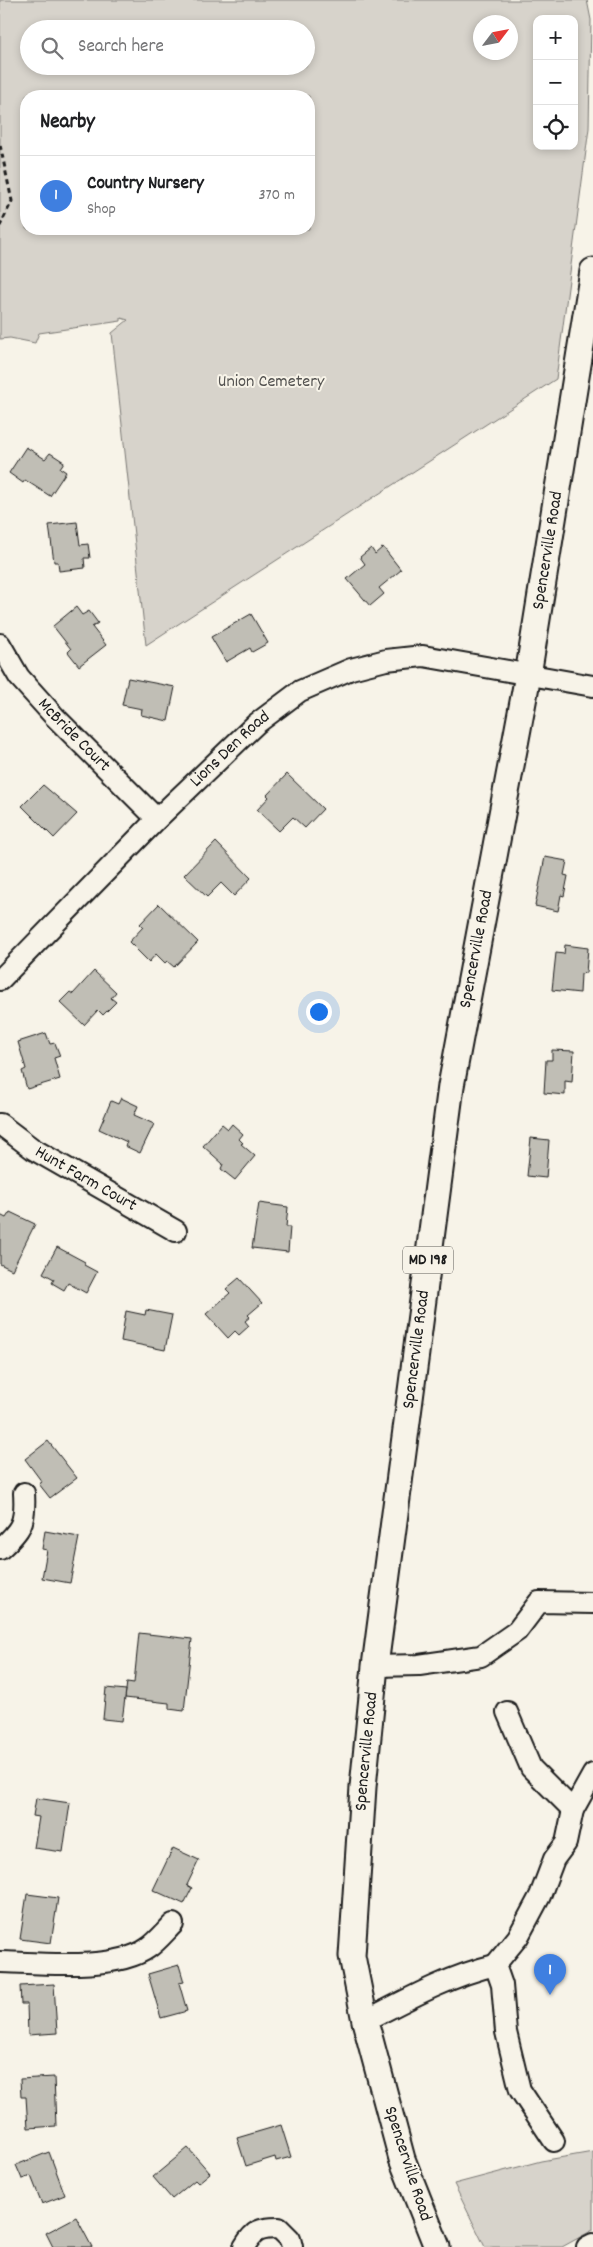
<!DOCTYPE html>
<html lang="en">
<head>
<meta charset="utf-8">
<style>
	body { margin:0; font-family:Dekko,sans-serif; background:#f2f2f2; color:#202124 }
	.controls { position:absolute; right:15px; top:15px; display:grid; overflow:hidden; border-radius:10px; box-shadow:0 2px 8px #0003 }
	.controls button { width:45px; height:45px; display:grid; place-items:center; padding:0; border:0; border-bottom:1px solid #e0e0e0; background:#fff; color:#202124; font:25px sans-serif }
	.compass { position:absolute; left:473px; top:15px; width:45px; height:45px; border-radius:50%; background:#fff; box-shadow:0 2px 8px #0003; rotate:58deg }
	.you { position:absolute; left:318px; top:1011px; width:18px; height:18px; margin:-12px; border:4px solid #fff; border-radius:50%; background:#1a73e8; box-shadow:0 0 0 8px #1a73e833 }
	.badge { display:grid; place-items:center; width:32px; height:32px; border-radius:50%; background:#0b8043; color:#fff; font-size:16px; font-weight:700 }
	.pin { position:absolute; translate:-50% -41px; filter:drop-shadow(0 1px 2px #0008) }
	.pin::after { content:''; position:absolute; top:26px; width:18px; height:15px; background:inherit; clip-path:polygon(0 0,100% 0,50% 100%) }
	.list { margin:0; padding:0; list-style:none }
	h2 { display:flex; justify-content:space-between; align-items:center; height:65px; margin:0; padding:0 20px; font-size:21px }
	h2 small { font-size:16px; font-weight:400; color:#757577 }
	.list li { display:grid; grid-template-columns:32px 1fr auto; gap:15px; align-items:center; box-sizing:border-box; height:80px; padding:0 20px; border-top:1px solid #e0e0e0 }
	.list b { display:block; font-size:19px; white-space:nowrap }
	.list p { margin:0; font-size:16px; white-space:nowrap; color:#757577 }
	.list em { font-size:16px; font-style:normal; color:#757577 }
	.icon { flex:none; width:28px; height:28px; fill:none; stroke:currentColor; stroke-width:2; stroke-linecap:round; stroke-linejoin:round }
	.map { position:relative; flex:none; width:593px; height:2247px; overflow:hidden }
	.search { position:absolute; background:#fff; box-shadow:0 2px 8px #0003; left:20px; top:20px; width:295px; height:55px; display:flex; align-items:center; gap:12px; box-sizing:border-box; padding:0 18px; border-radius:28px; color:#757577; font-size:19px }
	.panel { position:absolute; background:#fff; box-shadow:0 2px 8px #0003; left:20px; top:90px; width:295px; height:145px; border-radius:20px }
	.map>svg:first-child { display:block }
	.green { fill:#d7d3cb; stroke:#7a7874; fill-rule:evenodd }
	.building { fill:#c0beb5; stroke:#1c1c1c }
	.lines { fill:none; stroke-linecap:round; stroke-linejoin:round }
	.minor-casing { stroke:#1c1c1c; stroke-width:24 }
	.major-casing { stroke:#1c1c1c; stroke-width:29 }
	.path { stroke:#1c1c1c; stroke-width:3; stroke-dasharray:5 4; stroke-linecap:butt }
	.minor { stroke:#f7f3e8; stroke-width:20 }
	.major { stroke:#f7f3e8; stroke-width:25 }
	.labels { text-anchor:middle; dominant-baseline:central; stroke-width:4; stroke-linejoin:round; paint-order:stroke }
	.shield { fill:#f7f3e8; stroke:#5e5c59; stroke-width:1 }
	.shield-label { font-size:16px; font-weight:bold; fill:#1c1c1c }
	.park-label { font-size:18px; fill:#545351; stroke:#f7f3e8 }
	.street-label { font-size:18px; fill:#1c1c1c; stroke:#f7f3e8 }
</style>
</head>
<body>
<div class="map">
<svg width="593" height="2247" viewBox="0 0 593 2247">
	<rect width="100%" height="100%" fill="#f7f3e8"/>
	<filter id="ink" filterUnits="userSpaceOnUse"><feTurbulence type="fractalNoise" baseFrequency=".02" numOctaves="2"/><feDisplacementMap in="SourceGraphic" scale="10" xChannelSelector="R" yChannelSelector="G"/><feConvolveMatrix kernelMatrix="1 2 1 2 8 2 1 2 1" color-interpolation-filters="sRGB"/></filter>
	<g filter="url(#ink)">
		<!-- green -->
		<g class="green">
			<path d="M 0,0 L 587,0 L 591,20 L 589,128 L 556,379 L 146,645 L 112,333 L 128,320 L 121,318 L 121,321 L 39,333 L 35,343 L 10,338 L 0,339 ZM 537,19 L 574,19 L 574,146 L 537,146 ZM 510,22 L 510,52 L 480,52 L 480,22 ZM 29,29 L 306,29 L 306,66 L 29,66 ZM 309,96 L 309,229 L 26,229 L 26,96 Z"/>
			<path d="M 593,2152 L 593,2230 L 562,2247 L 485,2247 L 454,2184 L 541,2161 Z"/>
		</g>
		<!-- building -->
		<g class="building">
			<path d="M 26,447 L 45,459 L 50,453 L 64,462 L 60,468 L 66,472 L 50,496 L 25,480 L 23,483 L 9,473 Z"/>
			<path d="M 77,522 L 80,545 L 88,544 L 90,558 L 84,558 L 85,568 L 59,571 L 58,562 L 54,562 L 49,525 Z"/>
			<path d="M 383,547 L 401,570 L 379,588 L 384,594 L 370,606 L 347,579 L 365,564 L 360,557 L 371,548 L 375,554 Z"/>
			<path d="M 76,607 L 82,615 L 89,611 L 98,623 L 92,627 L 106,645 L 79,666 L 68,652 L 71,649 L 53,626 Z"/>
			<path d="M 251,614 L 268,643 L 252,652 L 250,648 L 226,662 L 211,637 Z"/>
			<path d="M 128,678 L 175,687 L 168,721 L 141,715 L 142,709 L 122,705 Z"/>
			<path d="M 287,774 L 323,809 L 305,828 L 293,817 L 279,831 L 257,810 L 269,797 L 267,795 Z"/>
			<path d="M 43,785 L 77,814 L 54,838 L 22,806 Z"/>
			<path d="M 216,842 L 251,878 L 234,896 L 221,883 L 207,897 L 184,875 Z"/>
			<path d="M 545,857 L 567,861 L 564,875 L 568,876 L 564,896 L 561,895 L 558,911 L 535,906 Z"/>
			<path d="M 159,904 L 198,942 L 174,967 L 167,961 L 165,963 L 156,954 L 149,962 L 129,942 L 143,927 L 140,924 Z"/>
			<path d="M 565,945 L 588,948 L 586,973 L 581,974 L 580,993 L 552,990 L 556,953 L 564,954 Z"/>
			<path d="M 94,971 L 116,992 L 111,998 L 116,1002 L 103,1015 L 98,1010 L 84,1025 L 60,1002 L 70,992 L 73,994 Z"/>
			<path d="M 46,1033 L 50,1044 L 55,1043 L 60,1056 L 54,1058 L 60,1079 L 27,1089 L 22,1071 L 26,1069 L 18,1042 Z"/>
			<path d="M 552,1050 L 574,1051 L 572,1082 L 565,1081 L 565,1095 L 544,1093 L 546,1060 L 552,1060 Z"/>
			<path d="M 121,1098 L 138,1106 L 134,1115 L 154,1124 L 140,1153 L 125,1146 L 127,1142 L 99,1129 L 111,1101 L 118,1104 Z"/>
			<path d="M 222,1124 L 228,1129 L 232,1124 L 243,1134 L 239,1139 L 243,1143 L 241,1144 L 255,1156 L 235,1180 L 221,1169 L 223,1164 L 203,1146 Z"/>
			<path d="M 531,1138 L 549,1140 L 546,1178 L 527,1176 Z"/>
			<path d="M 259,1203 L 288,1207 L 286,1227 L 290,1227 L 288,1252 L 252,1248 Z"/>
			<path d="M 10,1212 L 35,1224 L 12,1270 L 0,1264 L 0,1215 L 6,1218 Z"/>
			<path d="M 57,1247 L 85,1262 L 84,1265 L 97,1272 L 86,1293 L 68,1283 L 64,1290 L 52,1283 L 54,1279 L 43,1273 Z"/>
			<path d="M 239,1278 L 262,1303 L 248,1315 L 250,1317 L 245,1321 L 249,1326 L 239,1335 L 235,1331 L 228,1338 L 206,1314 L 230,1293 L 226,1289 Z"/>
			<path d="M 146,1310 L 172,1315 L 165,1350 L 121,1341 L 126,1311 L 145,1315 Z"/>
			<path d="M 48,1441 L 77,1478 L 50,1498 L 39,1484 L 42,1482 L 25,1459 Z"/>
			<path d="M 45,1531 L 79,1537 L 70,1583 L 42,1578 L 47,1550 L 42,1549 Z"/>
			<path d="M 139,1633 L 192,1639 L 184,1711 L 169,1709 L 169,1703 L 125,1698 L 127,1682 L 134,1683 Z"/>
			<path d="M 106,1688 L 126,1690 L 122,1721 L 103,1719 Z"/>
			<path d="M 36,1798 L 70,1803 L 63,1852 L 34,1848 L 39,1817 L 33,1816 Z"/>
			<path d="M 173,1848 L 199,1860 L 187,1885 L 192,1888 L 184,1904 L 153,1890 Z"/>
			<path d="M 27,1894 L 58,1898 L 51,1943 L 20,1939 Z"/>
			<path d="M 179,1965 L 184,1982 L 179,1983 L 187,2011 L 161,2018 L 148,1974 Z"/>
			<path d="M 54,1984 L 57,2033 L 28,2035 L 27,2004 L 21,2004 L 20,1986 Z"/>
			<path d="M 54,2077 L 56,2126 L 28,2128 L 26,2097 L 21,2097 L 20,2079 Z"/>
			<path d="M 281,2125 L 291,2157 L 276,2161 L 275,2157 L 246,2166 L 237,2138 Z"/>
			<path d="M 188,2148 L 210,2173 L 198,2183 L 195,2180 L 172,2199 L 153,2177 Z"/>
			<path d="M 49,2152 L 65,2195 L 42,2204 L 31,2176 L 22,2179 L 16,2165 Z"/>
			<path d="M 76,2217 L 92,2247 L 53,2247 L 46,2233 Z"/>
		</g>
		<g class="lines">
			<defs>
				<g id="minor">
					<path id="s1" d="M 0,644 L 19,677 L 55,717 L 157,819"/>
					<path id="s2" d="M 0,980 L 157,819 L 256,724 L 300,691 L 351,669 L 386,660 L 423,656 L 593,686"/>
					<path id="s3" d="M 0,1124 L 33,1149 L 176,1231"/>
					<path d="M 0,1549 C 21,1530 26,1523 24,1493"/>
					<path d="M 375,1666 L 419,1665 L 481,1656 L 517,1631 L 539,1602 L 593,1603"/>
					<path d="M 507,1712 L 531,1768 L 573,1810"/>
					<path d="M 0,1962 C 39,1963 116,1971 148,1948 C 157,1942 165,1932 173,1924"/>
					<path d="M 495,1965 L 518,1937 L 540,1896 L 554,1859 L 566,1843 L 573,1810 L 593,1774"/>
					<path d="M 365,2021 C 406,2000 449,1976 495,1965 L 502,1985 L 506,2032 L 520,2090 L 554,2141"/>
					<path d="M 244,2247 C 254,2230 260,2228 279,2228 L 290,2239 L 292,2247"/>
					<path d="M 587,2247 L 593,2244"/>
				</g>
				<g id="major">
					<path id="s4" d="M 437,2247 L 402,2159 L 365,2021 L 352,1956 L 363,1787 L 375,1666 L 451,1086 L 528,675 L 593,271"/>
				</g>
			</defs>
			<!-- minor casing -->
			<use href="#minor" class="minor-casing"/>
			<!-- major casing -->
			<use href="#major" class="major-casing"/>
			<!-- path -->
			<path class="path" d="M 0,145 L 12,201 L 0,226"/>
			<!-- minor -->
			<use href="#minor" class="minor"/>
			<!-- major -->
			<use href="#major" class="major"/>
		</g>
	</g>
	<g class="labels">
		<!-- shield labels -->
		<rect class="shield" x="403" y="1246.5" width="50" height="27" rx="4"/>
		<g class="shield-label">
			<text x="428" y="1260">MD 198</text>
		</g>
		<!-- park labels -->
		<g class="park-label">
			<text x="271" y="382">Union Cemetery</text>
		</g>
		<!-- street labels -->
		<g class="street-label">
			<text stroke="none"><textPath href="#s4" startOffset="1724">Spencerville Road</textPath></text>
			<text stroke="none"><textPath href="#s1" startOffset="118">McBride Court</textPath></text>
			<text stroke="none"><textPath href="#s2" startOffset="326">Lions Den Road</textPath></text>
			<text stroke="none"><textPath href="#s4" startOffset="1319">Spencerville Road</textPath></text>
			<text stroke="none"><textPath href="#s3" startOffset="102">Hunt Farm Court</textPath></text>
			<text stroke="none"><textPath href="#s4" startOffset="914">Spencerville Road</textPath></text>
			<text stroke="none"><textPath href="#s4" startOffset="509">Spencerville Road</textPath></text>
			<text transform="translate(407 2164) rotate(72)">Spencerville Road</text>
		</g>
	</g>
</svg>
<div class="controls">
<button>+</button>
<button>−</button>
<button><svg class="icon" aria-label="locate" viewBox="0 0 24 24"><circle cx="12" cy="12" r="6"/><path d="M12 2v4M12 18v4M2 12h4M18 12h4"/></svg></button>
</div>
<svg class="compass" viewBox="-18 -18 36 36"><path d="M0-13l5 13h-10z" fill="#e53935"/><path d="M0 13l5-13h-10z" fill="#757577"/></svg>
<div class="you"></div>
<div class="pin badge" style="left:550px;top:1995px;background:#3f7fe0">1</div>
<div class="search"><svg class="icon" aria-label="search" viewBox="0 0 24 24"><circle cx="10" cy="10" r="6"/><path d="M15 15l6 6"/></svg>Search here</div>
<section class="panel">
<h2>Nearby<small></small></h2>
<ul class="list">
<li><span class="badge" style="background:#3f7fe0">1</span><div><b>Country Nursery</b><p>Shop</p></div><em>370 m</em></li>
</ul>
</section>
</div>
</body>
</html>
